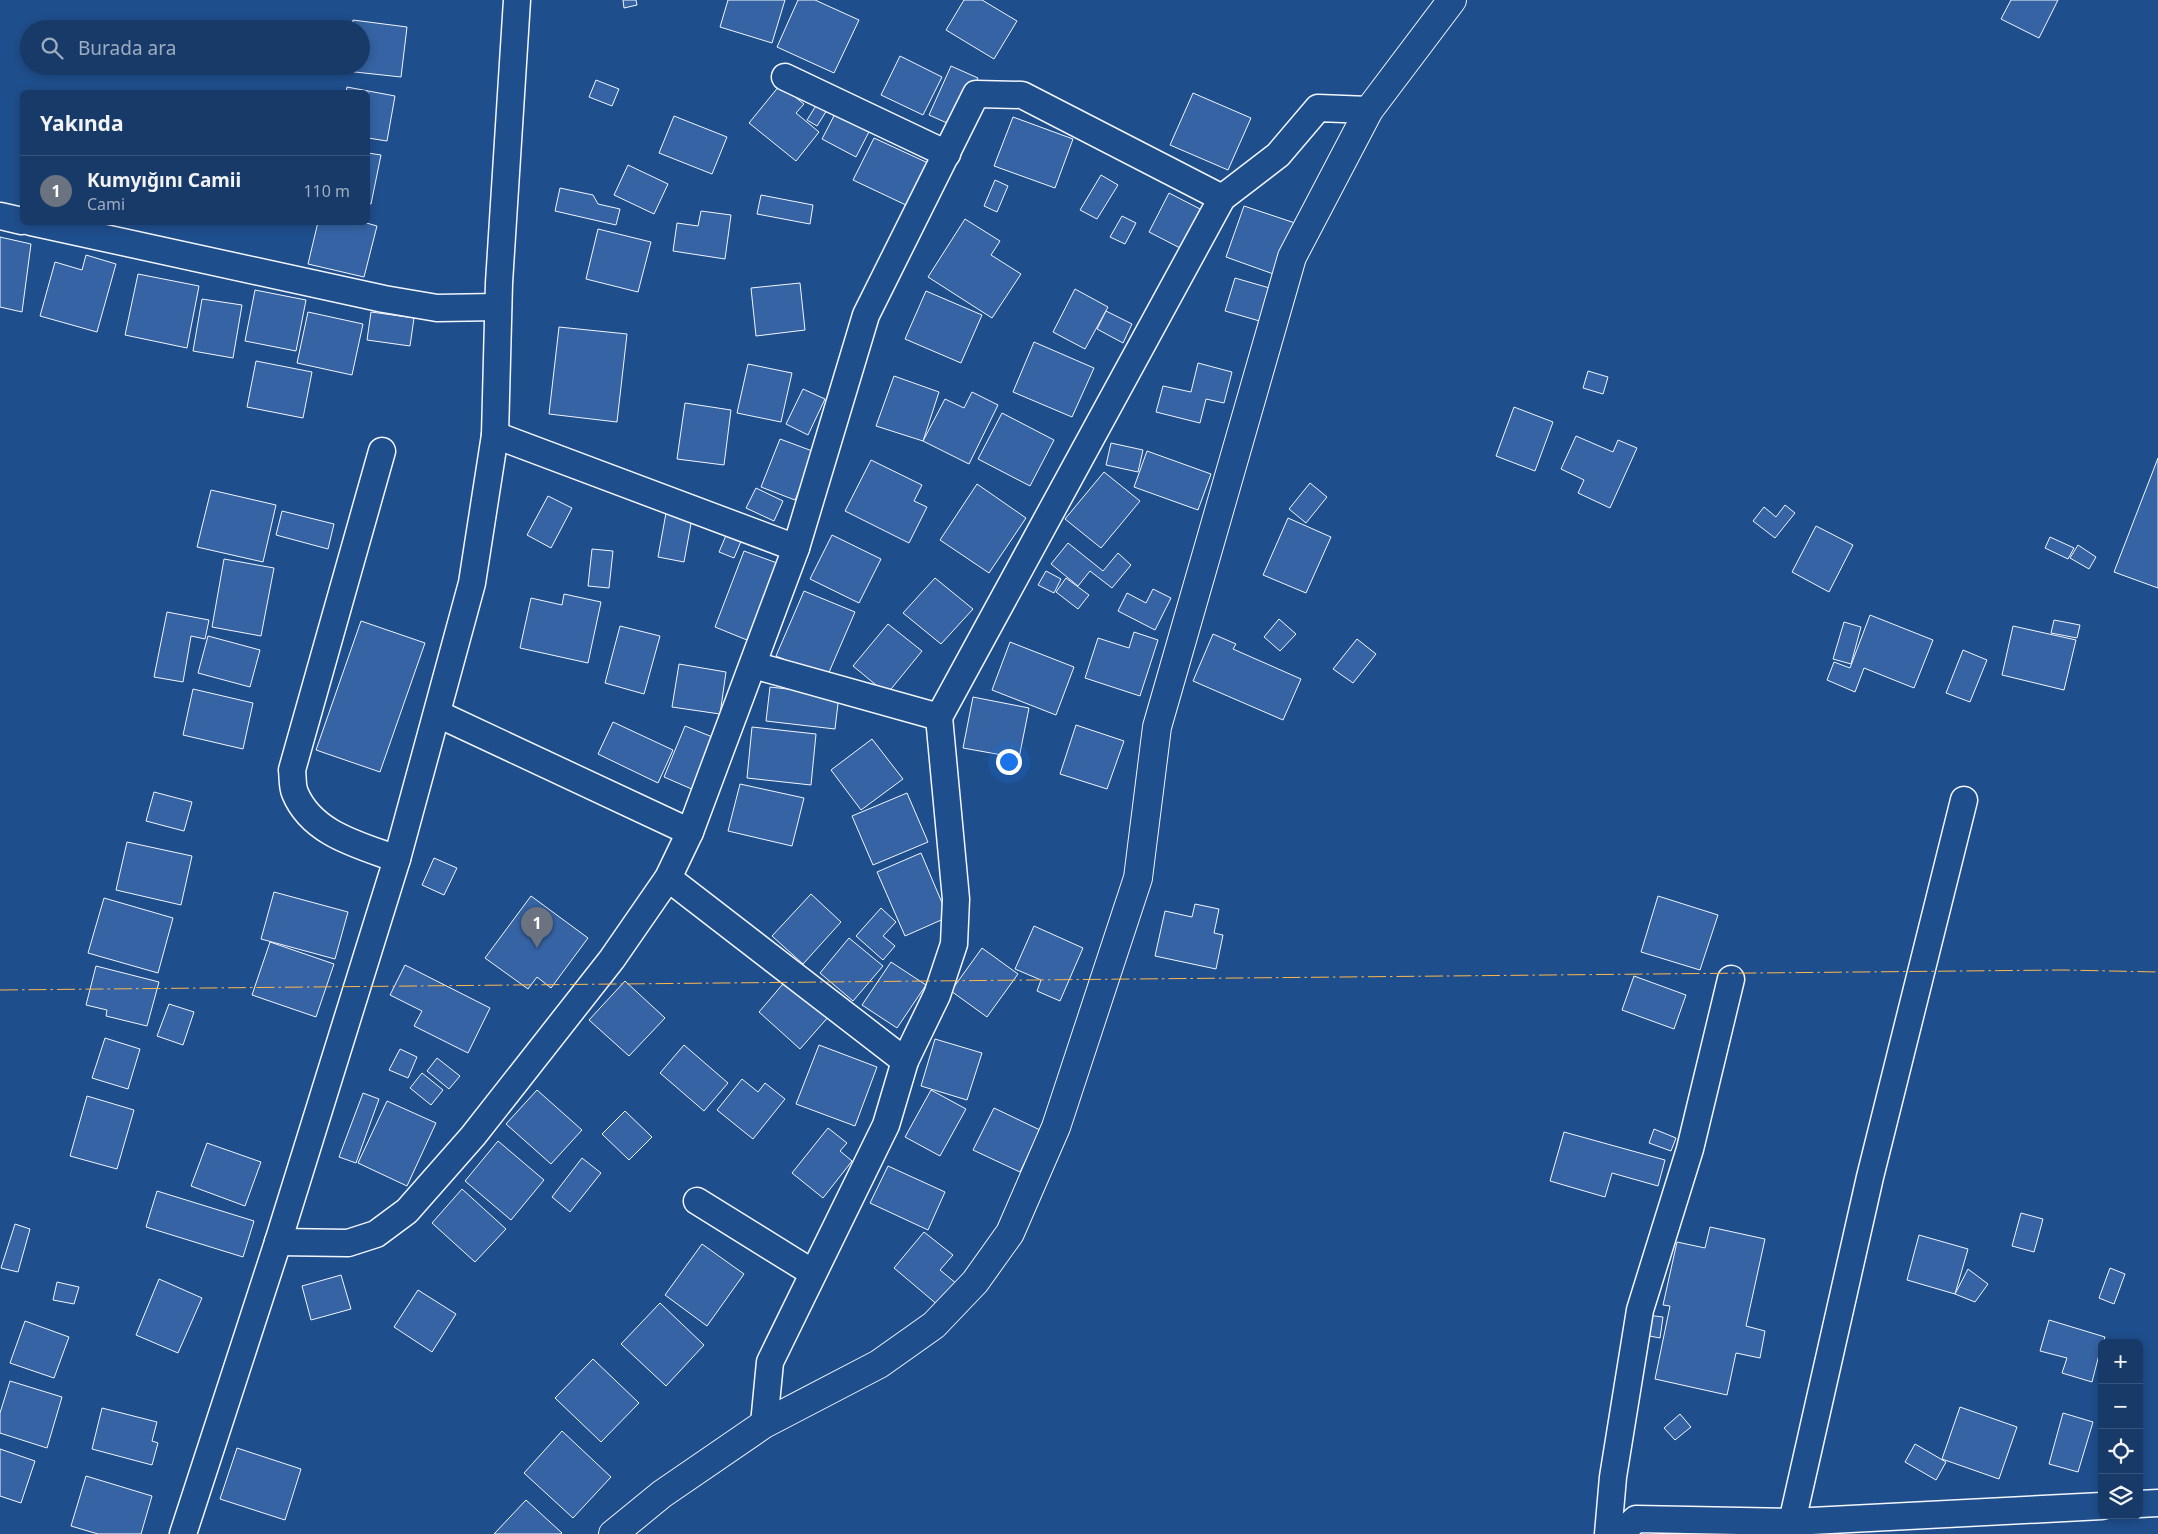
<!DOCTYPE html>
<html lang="tr">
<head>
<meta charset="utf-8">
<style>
	body { margin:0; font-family:"Noto Sans",sans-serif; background:#20416f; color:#f1f3f6 }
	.controls { position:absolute; right:15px; bottom:15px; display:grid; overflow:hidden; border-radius:8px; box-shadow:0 2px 8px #0003 }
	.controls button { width:45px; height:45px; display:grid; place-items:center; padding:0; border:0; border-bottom:1px solid #36547d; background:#173a69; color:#f1f3f6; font:25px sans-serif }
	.you { position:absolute; left:1008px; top:761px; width:18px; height:18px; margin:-12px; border:4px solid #fff; border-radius:50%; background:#1a73e8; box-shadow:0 0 0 8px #1a73e833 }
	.badge { display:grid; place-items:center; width:32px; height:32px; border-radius:50%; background:#90b9f0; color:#fff; font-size:16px; font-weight:700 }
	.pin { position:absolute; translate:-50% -41px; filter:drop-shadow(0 1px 2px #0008) }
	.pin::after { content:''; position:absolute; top:26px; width:18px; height:15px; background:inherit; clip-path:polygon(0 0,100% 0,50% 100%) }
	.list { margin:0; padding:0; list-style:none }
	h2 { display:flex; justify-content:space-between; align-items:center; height:65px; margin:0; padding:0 20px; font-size:21px }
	h2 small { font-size:16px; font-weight:400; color:#9eadc0 }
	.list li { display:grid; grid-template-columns:32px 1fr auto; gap:15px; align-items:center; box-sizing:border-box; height:70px; padding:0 20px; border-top:1px solid #36547d }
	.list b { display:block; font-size:19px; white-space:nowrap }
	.list p { margin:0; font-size:16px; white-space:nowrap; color:#9eadc0 }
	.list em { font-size:16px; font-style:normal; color:#9eadc0 }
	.icon { flex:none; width:28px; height:28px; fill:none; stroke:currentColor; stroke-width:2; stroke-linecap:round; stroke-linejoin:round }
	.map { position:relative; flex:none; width:2158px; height:1534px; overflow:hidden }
	.search { position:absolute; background:#173a69; box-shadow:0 2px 8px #0003; left:20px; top:20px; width:350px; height:55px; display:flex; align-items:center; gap:12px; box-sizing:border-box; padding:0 18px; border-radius:28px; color:#9eadc0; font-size:19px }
	.panel { position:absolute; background:#173a69; box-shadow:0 2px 8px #0003; left:20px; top:90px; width:350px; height:135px; border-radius:8px }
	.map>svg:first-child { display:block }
	.building { fill:#3563a3; stroke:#f2f6ff }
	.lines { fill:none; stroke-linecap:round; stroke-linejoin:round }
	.minor-casing { stroke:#f2f6ff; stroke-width:29 }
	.tertiary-casing { stroke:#f2f6ff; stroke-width:30 }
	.minor { stroke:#1f4e8c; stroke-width:26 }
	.tertiary { stroke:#1f4e8c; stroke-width:28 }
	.power { stroke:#ffb74d; stroke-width:1; stroke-dasharray:18 4 2.5 4; stroke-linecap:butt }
</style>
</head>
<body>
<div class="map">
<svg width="2158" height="1534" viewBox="0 0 2158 1534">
	<rect width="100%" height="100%" fill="#1f4e8c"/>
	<!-- building -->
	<g class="building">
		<path d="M 623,0 L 636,0 L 637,5 L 624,8 Z"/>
		<path d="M 728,0 L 785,0 L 772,43 L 720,27 Z"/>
		<path d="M 798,0 L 815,0 L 859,20 L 834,73 L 777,47 Z"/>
		<path d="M 964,0 L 982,0 L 1017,21 L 994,59 L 946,30 Z"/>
		<path d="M 2011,0 L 2058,0 L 2039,38 L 2001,19 Z"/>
		<path d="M 353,20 L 407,27 L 401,77 L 346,71 L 347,66 L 361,66 L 361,29 L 352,29 Z"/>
		<path d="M 900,56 L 942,77 L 923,115 L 881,95 Z"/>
		<path d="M 951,66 L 978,78 L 956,127 L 929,115 Z"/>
		<path d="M 596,80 L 619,89 L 612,106 L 589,97 Z"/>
		<path d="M 780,85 L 804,104 L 796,113 L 819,132 L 796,161 L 749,123 Z"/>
		<path d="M 347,87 L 395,96 L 387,141 L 368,138 L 368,92 L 346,92 Z"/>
		<path d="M 1193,93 L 1251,118 L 1228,170 L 1170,145 Z"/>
		<path d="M 817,104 L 827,110 L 817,126 L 807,120 Z"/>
		<path d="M 837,110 L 871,128 L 856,157 L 822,139 Z"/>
		<path d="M 674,116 L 727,137 L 712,174 L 659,153 Z"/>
		<path d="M 1013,117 L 1073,139 L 1055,188 L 994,166 Z"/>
		<path d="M 874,138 L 928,163 L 908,206 L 853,180 Z"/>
		<path d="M 368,153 L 381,155 L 371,204 L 368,203 Z"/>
		<path d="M 628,165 L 668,184 L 654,214 L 614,195 Z"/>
		<path d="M 1101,175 L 1118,185 L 1097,219 L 1080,210 Z"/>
		<path d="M 995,180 L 1008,186 L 997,212 L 984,206 Z"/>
		<path d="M 560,188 L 593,195 L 598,204 L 620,209 L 616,225 L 555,211 Z"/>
		<path d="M 1169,193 L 1204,211 L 1184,250 L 1149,232 Z"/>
		<path d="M 761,195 L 813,205 L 810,224 L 757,214 Z"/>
		<path d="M 1244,206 L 1298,224 L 1279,276 L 1226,257 Z"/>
		<path d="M 701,211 L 731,215 L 725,259 L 673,251 L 677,223 L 698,226 Z"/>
		<path d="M 1122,216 L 1136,223 L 1125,244 L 1110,237 Z"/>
		<path d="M 965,219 L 1000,241 L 991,255 L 1021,274 L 992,318 L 928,277 Z"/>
		<path d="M 318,222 L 363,222 L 377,226 L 364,277 L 308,264 Z"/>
		<path d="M 598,229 L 651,242 L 638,292 L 586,279 Z"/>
		<path d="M 0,237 L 31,244 L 22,312 L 0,307 Z"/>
		<path d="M 86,255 L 116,264 L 97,332 L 40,316 L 55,262 L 82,270 Z"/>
		<path d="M 138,274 L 199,286 L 187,348 L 125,335 Z"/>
		<path d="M 1235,278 L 1273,289 L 1263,322 L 1225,311 Z"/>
		<path d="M 800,283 L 805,330 L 756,336 L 751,288 Z"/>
		<path d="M 1075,289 L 1108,307 L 1085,349 L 1053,332 Z"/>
		<path d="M 255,290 L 306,300 L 296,351 L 245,341 Z"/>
		<path d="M 926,291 L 982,315 L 961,363 L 905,339 Z"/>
		<path d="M 202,299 L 242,305 L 233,358 L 193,351 Z"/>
		<path d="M 1106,311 L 1132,324 L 1123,343 L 1097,329 Z"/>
		<path d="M 308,312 L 363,324 L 352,375 L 297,363 Z"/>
		<path d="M 371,312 L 414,318 L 410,346 L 367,340 Z"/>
		<path d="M 559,327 L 627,334 L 617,422 L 549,414 Z"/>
		<path d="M 1034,342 L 1094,368 L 1072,417 L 1013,392 Z"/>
		<path d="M 256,361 L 312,372 L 303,418 L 247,407 Z"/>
		<path d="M 1198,363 L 1232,372 L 1224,403 L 1206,399 L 1200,423 L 1156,412 L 1163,386 L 1191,392 Z"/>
		<path d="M 748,364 L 792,373 L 781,422 L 737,413 Z"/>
		<path d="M 1588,371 L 1608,377 L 1603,394 L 1583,388 Z"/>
		<path d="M 894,376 L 939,392 L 923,441 L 876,426 Z"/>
		<path d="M 803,389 L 825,399 L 808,435 L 786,424 Z"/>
		<path d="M 972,392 L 998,405 L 969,464 L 923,441 L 945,399 L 964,408 Z"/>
		<path d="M 685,403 L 731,410 L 724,465 L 677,459 Z"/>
		<path d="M 1514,407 L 1553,422 L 1535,471 L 1496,456 Z"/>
		<path d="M 1002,413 L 1054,440 L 1030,486 L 978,459 Z"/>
		<path d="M 1576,436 L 1613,452 L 1618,440 L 1637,448 L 1610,508 L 1578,493 L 1584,480 L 1561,469 Z"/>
		<path d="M 780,439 L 815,452 L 795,500 L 761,487 Z"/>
		<path d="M 1111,443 L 1143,450 L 1138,472 L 1106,465 Z"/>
		<path d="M 1147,451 L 1211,474 L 1198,510 L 1134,487 Z"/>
		<path d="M 2158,458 L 2158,588 L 2114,572 Z"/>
		<path d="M 871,460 L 922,485 L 914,501 L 927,507 L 909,543 L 845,511 Z"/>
		<path d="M 1104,472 L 1140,501 L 1101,548 L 1065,519 Z"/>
		<path d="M 1310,483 L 1327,497 L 1306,523 L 1289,509 Z"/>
		<path d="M 977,484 L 1026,518 L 989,573 L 940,540 Z"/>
		<path d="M 756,488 L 783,501 L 774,521 L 746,508 Z"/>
		<path d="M 211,490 L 276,505 L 263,562 L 197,547 Z"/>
		<path d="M 548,496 L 572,508 L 551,548 L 527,535 Z"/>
		<path d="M 1785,505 L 1795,513 L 1775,538 L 1753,521 L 1764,507 L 1776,517 Z"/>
		<path d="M 282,511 L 334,524 L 328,549 L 276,535 Z"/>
		<path d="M 666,513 L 692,518 L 684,562 L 658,557 Z"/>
		<path d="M 1288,518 L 1331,537 L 1306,593 L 1263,575 Z"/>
		<path d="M 1816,526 L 1853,545 L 1829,592 L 1792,572 Z"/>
		<path d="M 727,533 L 742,539 L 734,558 L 719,552 Z"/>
		<path d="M 832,535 L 881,559 L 859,603 L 810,579 Z"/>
		<path d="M 2050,537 L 2074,548 L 2068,559 L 2045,548 Z"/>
		<path d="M 1068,543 L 1103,571 L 1118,553 L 1131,565 L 1112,588 L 1090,571 L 1078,586 L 1051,564 Z"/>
		<path d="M 2078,545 L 2096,557 L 2089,569 L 2070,558 Z"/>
		<path d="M 592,549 L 613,551 L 609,588 L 588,586 Z"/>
		<path d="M 744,551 L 777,563 L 747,640 L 715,627 Z"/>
		<path d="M 224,559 L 274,568 L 261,636 L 212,627 Z"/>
		<path d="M 1046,571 L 1061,579 L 1054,593 L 1038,585 Z"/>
		<path d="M 935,578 L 973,609 L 941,644 L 903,613 Z"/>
		<path d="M 1066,578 L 1089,595 L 1078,609 L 1056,592 Z"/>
		<path d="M 1153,589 L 1171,598 L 1155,630 L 1118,611 L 1127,593 L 1146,603 Z"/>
		<path d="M 804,591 L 855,612 L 827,677 L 776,656 Z"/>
		<path d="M 564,594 L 601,602 L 588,663 L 520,648 L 531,598 L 562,605 Z"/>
		<path d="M 167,612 L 209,620 L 205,639 L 191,636 L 183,682 L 154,677 Z"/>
		<path d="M 1870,615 L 1933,640 L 1914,688 L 1864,668 L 1855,692 L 1827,680 L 1834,662 L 1850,668 Z"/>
		<path d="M 1279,619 L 1296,634 L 1280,651 L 1264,637 Z"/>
		<path d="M 2054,620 L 2080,625 L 2077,638 L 2051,633 Z"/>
		<path d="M 361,621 L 425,643 L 380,772 L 316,750 Z"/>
		<path d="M 1844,622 L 1861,627 L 1851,664 L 1833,659 Z"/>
		<path d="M 888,624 L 922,651 L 887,694 L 853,666 Z"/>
		<path d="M 620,626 L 660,636 L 644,694 L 605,683 Z"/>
		<path d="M 2013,626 L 2076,640 L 2064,690 L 2002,675 Z"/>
		<path d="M 1134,632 L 1158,640 L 1140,696 L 1085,678 L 1098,638 L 1129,648 Z"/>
		<path d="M 1213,634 L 1236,644 L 1233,649 L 1301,679 L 1283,720 L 1193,681 Z"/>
		<path d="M 208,636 L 260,650 L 250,687 L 198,673 Z"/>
		<path d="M 1357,639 L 1376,654 L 1353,683 L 1333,669 Z"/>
		<path d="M 1010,642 L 1074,667 L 1056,715 L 992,690 Z"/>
		<path d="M 1963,650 L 1987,660 L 1970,702 L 1946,693 Z"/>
		<path d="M 679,664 L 726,672 L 720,714 L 672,707 Z"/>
		<path d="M 770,687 L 839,695 L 835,729 L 766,721 Z"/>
		<path d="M 193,689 L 253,703 L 243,749 L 183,735 Z"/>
		<path d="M 973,697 L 1029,708 L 1019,758 L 963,748 Z"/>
		<path d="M 613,722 L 673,750 L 658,783 L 598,754 Z"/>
		<path d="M 1076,725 L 1124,741 L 1107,789 L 1060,774 Z"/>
		<path d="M 685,726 L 715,738 L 694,790 L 664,777 Z"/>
		<path d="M 752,727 L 816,734 L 811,785 L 747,778 Z"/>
		<path d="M 872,739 L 903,779 L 861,810 L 831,770 Z"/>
		<path d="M 740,784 L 804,798 L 792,846 L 728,831 Z"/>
		<path d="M 154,792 L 192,802 L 184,831 L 146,821 Z"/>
		<path d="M 907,793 L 928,842 L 873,865 L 852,816 Z"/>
		<path d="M 127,842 L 192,856 L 181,905 L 116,890 Z"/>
		<path d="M 921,853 L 948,917 L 905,936 L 877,872 Z"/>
		<path d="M 434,858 L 457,868 L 444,895 L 422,885 Z"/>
		<path d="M 274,892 L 348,912 L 335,959 L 261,939 Z"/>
		<path d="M 811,894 L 841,922 L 803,964 L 772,936 Z"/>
		<path d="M 531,896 L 588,938 L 551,988 L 537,977 L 528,989 L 485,958 Z"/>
		<path d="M 1658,896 L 1718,915 L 1700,970 L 1641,952 Z"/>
		<path d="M 104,898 L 173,918 L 158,973 L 88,953 Z"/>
		<path d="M 1195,904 L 1219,909 L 1214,933 L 1223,935 L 1216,969 L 1155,956 L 1165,911 L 1192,917 Z"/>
		<path d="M 881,908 L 896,922 L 883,936 L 895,946 L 883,960 L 856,936 Z"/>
		<path d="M 1034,926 L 1083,948 L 1060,1001 L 1037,991 L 1041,980 L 1015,969 Z"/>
		<path d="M 849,938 L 883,966 L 853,1001 L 820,973 Z"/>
		<path d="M 270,942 L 334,964 L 316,1017 L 252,995 Z"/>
		<path d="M 982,948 L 1018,974 L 987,1017 L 951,991 Z"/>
		<path d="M 891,962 L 926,985 L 897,1028 L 862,1005 Z"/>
		<path d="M 405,965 L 490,1008 L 468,1053 L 414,1026 L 422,1011 L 390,995 Z"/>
		<path d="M 96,966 L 159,982 L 147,1026 L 106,1016 L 107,1010 L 86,1005 Z"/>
		<path d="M 1634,976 L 1686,995 L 1674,1029 L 1622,1010 Z"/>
		<path d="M 788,978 L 830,1015 L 800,1049 L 759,1012 Z"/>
		<path d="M 625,981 L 665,1018 L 629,1056 L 589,1020 Z"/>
		<path d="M 169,1004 L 194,1012 L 183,1045 L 157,1036 Z"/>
		<path d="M 105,1038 L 140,1049 L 128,1089 L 92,1078 Z"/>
		<path d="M 935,1039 L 982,1053 L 967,1100 L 921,1086 Z"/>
		<path d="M 684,1045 L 728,1083 L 704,1111 L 660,1073 Z"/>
		<path d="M 819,1045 L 877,1067 L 855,1126 L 796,1104 Z"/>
		<path d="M 400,1049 L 417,1057 L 408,1078 L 389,1070 Z"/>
		<path d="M 437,1058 L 460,1076 L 449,1089 L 427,1071 Z"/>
		<path d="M 422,1073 L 443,1090 L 431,1105 L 410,1088 Z"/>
		<path d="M 742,1079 L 758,1092 L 765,1083 L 785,1099 L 753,1139 L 717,1110 Z"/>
		<path d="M 537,1090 L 582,1130 L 551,1164 L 506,1124 Z"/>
		<path d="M 931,1090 L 966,1109 L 940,1156 L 905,1137 Z"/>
		<path d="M 363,1093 L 379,1099 L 356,1163 L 339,1157 Z"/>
		<path d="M 87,1096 L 134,1110 L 117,1169 L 70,1156 Z"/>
		<path d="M 387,1101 L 436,1123 L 407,1186 L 358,1163 Z"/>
		<path d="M 994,1108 L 1040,1130 L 1020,1172 L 973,1150 Z"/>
		<path d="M 625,1111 L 652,1137 L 629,1160 L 602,1134 Z"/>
		<path d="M 828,1128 L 847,1143 L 840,1151 L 852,1161 L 823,1198 L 792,1173 Z"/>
		<path d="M 1654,1129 L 1676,1138 L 1671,1151 L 1649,1143 Z"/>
		<path d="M 1564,1132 L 1665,1160 L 1658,1186 L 1612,1173 L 1605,1197 L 1550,1181 Z"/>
		<path d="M 498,1141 L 544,1180 L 511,1220 L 465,1181 Z"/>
		<path d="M 207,1143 L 261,1162 L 245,1206 L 191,1186 Z"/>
		<path d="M 582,1158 L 601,1173 L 570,1212 L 552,1197 Z"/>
		<path d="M 888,1166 L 945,1192 L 928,1230 L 870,1203 Z"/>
		<path d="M 462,1189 L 506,1229 L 475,1262 L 432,1223 Z"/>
		<path d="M 157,1191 L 254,1221 L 243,1257 L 146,1227 Z"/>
		<path d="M 2021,1213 L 2043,1219 L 2034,1252 L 2012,1246 Z"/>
		<path d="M 15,1224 L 30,1229 L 18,1272 L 1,1268 Z"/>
		<path d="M 1710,1227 L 1765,1239 L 1746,1326 L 1765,1331 L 1760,1358 L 1736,1353 L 1727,1395 L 1655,1379 L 1670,1306 L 1663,1305 L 1677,1242 L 1705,1248 Z"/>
		<path d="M 924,1232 L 953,1255 L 940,1270 L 957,1284 L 939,1306 L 894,1268 Z"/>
		<path d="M 1919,1235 L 1968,1249 L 1955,1294 L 1907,1280 Z"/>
		<path d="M 702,1244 L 744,1274 L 707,1326 L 665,1295 Z"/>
		<path d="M 2110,1268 L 2125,1274 L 2114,1304 L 2099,1298 Z"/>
		<path d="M 1968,1269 L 1988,1284 L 1975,1302 L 1955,1294 Z"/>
		<path d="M 341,1275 L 351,1309 L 311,1320 L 302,1286 Z"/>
		<path d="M 159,1279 L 202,1298 L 178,1353 L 136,1335 Z"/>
		<path d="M 57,1282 L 79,1287 L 74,1304 L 53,1300 Z"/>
		<path d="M 418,1290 L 456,1314 L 432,1352 L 394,1327 Z"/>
		<path d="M 660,1303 L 704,1345 L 666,1386 L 621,1344 Z"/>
		<path d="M 1647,1315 L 1663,1317 L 1660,1338 L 1644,1335 Z"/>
		<path d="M 2049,1320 L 2105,1337 L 2103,1343 L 2102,1343 L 2092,1382 L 2062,1373 L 2067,1358 L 2040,1351 Z"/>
		<path d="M 25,1321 L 69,1337 L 54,1378 L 10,1363 Z"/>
		<path d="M 593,1359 L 639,1403 L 601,1442 L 555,1398 Z"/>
		<path d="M 10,1381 L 62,1397 L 47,1448 L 0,1433 L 0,1413 Z"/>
		<path d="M 1960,1407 L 2017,1427 L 1999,1479 L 1942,1459 Z"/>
		<path d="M 102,1408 L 157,1422 L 152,1441 L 158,1443 L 152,1465 L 92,1449 Z"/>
		<path d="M 2063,1413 L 2093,1422 L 2078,1472 L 2049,1464 Z"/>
		<path d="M 1680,1414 L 1691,1427 L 1675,1440 L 1664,1428 Z"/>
		<path d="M 562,1431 L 611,1477 L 573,1518 L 524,1473 Z"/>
		<path d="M 1915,1444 L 1946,1462 L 1936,1480 L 1905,1462 Z"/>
		<path d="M 237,1448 L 301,1469 L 285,1520 L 220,1499 Z"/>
		<path d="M 0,1449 L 35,1461 L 21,1503 L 0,1496 Z"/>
		<path d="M 86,1476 L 152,1496 L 141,1534 L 98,1534 L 71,1526 Z"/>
		<path d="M 526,1500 L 562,1533 L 561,1534 L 494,1534 Z"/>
	</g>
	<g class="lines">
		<defs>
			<g id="minor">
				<path d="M 785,77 L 947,154"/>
				<path d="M 0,216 L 22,221"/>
				<path d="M 31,222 L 384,299 L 437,308 L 498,307"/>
				<path d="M 495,435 L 796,548"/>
				<path d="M 382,451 L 292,770 C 293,777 292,786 295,793 C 312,834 359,845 397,859"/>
				<path d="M 753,665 L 939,717"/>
				<path d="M 438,714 L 690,832"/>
				<path d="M 668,878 L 905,1061"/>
				<path d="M 697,1201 L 813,1273"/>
				<path d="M 278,1242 L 348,1243 L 376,1234 L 407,1211 L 473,1136 L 612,959 L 668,878 L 690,832 L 796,548 L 866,315 L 976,94 L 1022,95 L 1222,198"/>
				<path d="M 764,1424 L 770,1362 L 886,1125 L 905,1061 L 937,995 L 954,944 L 956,899 L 939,717 L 1222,198 L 1278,155 L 1318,108 L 1369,110"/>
				<path d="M 2139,1504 L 2158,1503"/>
				<path d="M 1792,1522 L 1870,1177 L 1964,800"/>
				<path d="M 183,1534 L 278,1242 L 397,859 L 472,583 L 495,435 L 499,283 L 517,0"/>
				<path d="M 1608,1534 L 1613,1477 L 1640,1310 L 1690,1149 L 1731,979"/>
				<path d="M 1620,1534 L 1636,1519 L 1792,1522 L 2102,1506"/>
			</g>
			<path id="tertiary" d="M 613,1534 L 662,1494 L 764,1424 L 879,1364 L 934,1325 L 975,1282 L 1010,1233 L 1056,1127 L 1138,878 L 1157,727 L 1292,257 L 1369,110 L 1452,0"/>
		</defs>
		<!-- minor casing -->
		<use href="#minor" class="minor-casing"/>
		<!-- tertiary casing -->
		<use href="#tertiary" class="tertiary-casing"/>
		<!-- minor -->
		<use href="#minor" class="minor"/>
		<!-- tertiary -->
		<use href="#tertiary" class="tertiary"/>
		<!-- power -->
		<path class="power" d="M 0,990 L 2064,970 L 2158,972"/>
	</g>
</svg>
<div class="controls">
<button>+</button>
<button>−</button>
<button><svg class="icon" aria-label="locate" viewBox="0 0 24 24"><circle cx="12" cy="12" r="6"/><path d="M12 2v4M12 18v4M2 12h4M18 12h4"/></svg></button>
<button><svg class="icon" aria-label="layers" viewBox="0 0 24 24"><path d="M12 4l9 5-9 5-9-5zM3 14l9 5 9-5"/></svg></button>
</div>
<div class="you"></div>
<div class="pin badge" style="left:537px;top:948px;background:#6b7280">1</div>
<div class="search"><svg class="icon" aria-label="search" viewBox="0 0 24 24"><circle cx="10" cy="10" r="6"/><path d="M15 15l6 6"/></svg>Burada ara</div>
<section class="panel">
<h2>Yakında<small></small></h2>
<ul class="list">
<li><span class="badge" style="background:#6b7280">1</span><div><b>Kumyığını Camii</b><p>Cami</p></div><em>110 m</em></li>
</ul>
</section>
</div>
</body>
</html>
